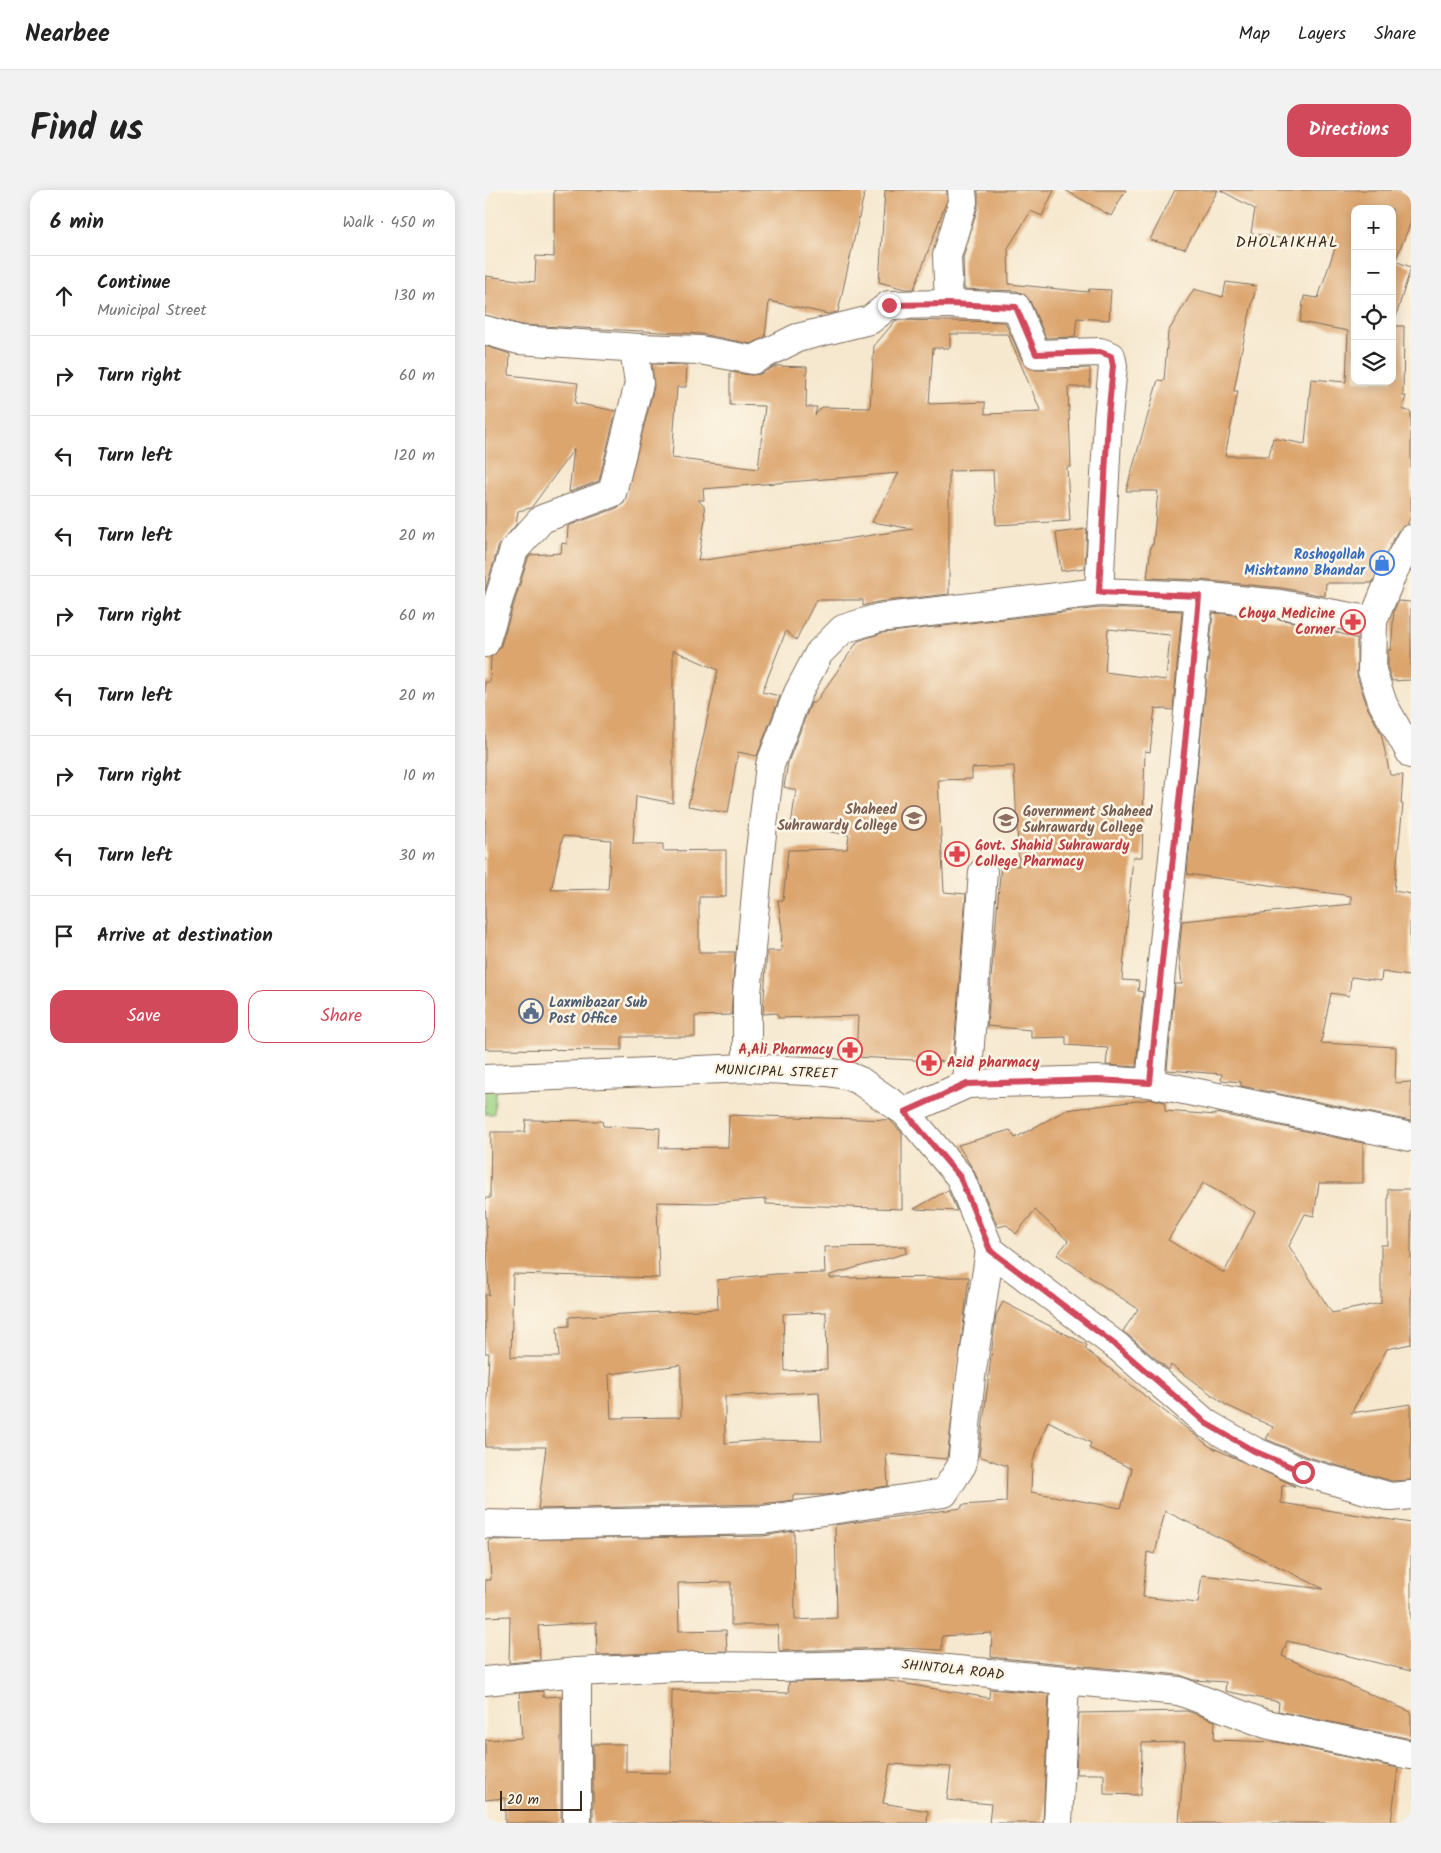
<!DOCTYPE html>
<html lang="en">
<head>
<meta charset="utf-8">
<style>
	body { margin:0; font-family:Kalam,sans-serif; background:#f2f2f2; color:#222 }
	.controls { position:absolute; right:15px; top:15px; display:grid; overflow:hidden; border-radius:10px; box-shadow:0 2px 12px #0003 }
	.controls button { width:45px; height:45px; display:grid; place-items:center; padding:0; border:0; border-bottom:1px solid #e0e0e0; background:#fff; color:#222; font:25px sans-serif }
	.scale { position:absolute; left:15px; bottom:12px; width:82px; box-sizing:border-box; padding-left:5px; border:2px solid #3b2a1e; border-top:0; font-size:14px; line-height:18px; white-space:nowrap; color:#3b2a1e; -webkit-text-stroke:4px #fcf5e5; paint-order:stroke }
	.stop { position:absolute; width:15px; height:15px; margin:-11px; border:4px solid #d1495b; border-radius:50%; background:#fff }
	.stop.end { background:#d1495b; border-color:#fff; box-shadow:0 1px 5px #0008 }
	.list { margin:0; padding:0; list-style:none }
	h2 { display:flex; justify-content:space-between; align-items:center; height:65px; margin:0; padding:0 20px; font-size:21px }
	h2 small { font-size:16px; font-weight:400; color:#767676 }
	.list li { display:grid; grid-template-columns:32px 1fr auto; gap:15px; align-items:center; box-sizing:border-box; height:80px; padding:0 20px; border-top:1px solid #e0e0e0 }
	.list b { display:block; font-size:19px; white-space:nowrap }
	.list p { margin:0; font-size:16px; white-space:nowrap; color:#767676 }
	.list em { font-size:16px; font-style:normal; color:#767676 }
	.actions { display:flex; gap:10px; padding:15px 20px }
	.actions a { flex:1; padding:11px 0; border:1px solid #d1495b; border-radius:15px; text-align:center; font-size:18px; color:#d1495b }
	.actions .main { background:#d1495b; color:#fff }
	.icon { flex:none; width:28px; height:28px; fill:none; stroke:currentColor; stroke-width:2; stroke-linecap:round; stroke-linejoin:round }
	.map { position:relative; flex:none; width:926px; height:1633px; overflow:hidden; border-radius:15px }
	header { display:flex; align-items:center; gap:30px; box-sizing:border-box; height:70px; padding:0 25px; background:#fff; border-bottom:1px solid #e0e0e0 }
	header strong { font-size:24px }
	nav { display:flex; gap:28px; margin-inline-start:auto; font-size:18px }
	.intro { display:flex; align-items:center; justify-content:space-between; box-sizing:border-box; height:120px; padding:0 30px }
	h1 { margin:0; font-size:35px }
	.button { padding:12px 22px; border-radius:15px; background:#d1495b; color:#fff; font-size:18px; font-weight:700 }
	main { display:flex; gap:30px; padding:0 30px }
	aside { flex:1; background:#fff; border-radius:15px; box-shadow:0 2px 12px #0003 }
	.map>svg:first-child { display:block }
	.green { fill:#9ed485; stroke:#6c7f52 }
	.building { fill:#dca56e; fill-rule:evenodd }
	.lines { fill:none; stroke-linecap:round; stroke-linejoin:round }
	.minor-casing { stroke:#7c6c5c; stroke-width:30 }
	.minor { stroke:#fff; stroke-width:28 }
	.route { stroke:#d1495b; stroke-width:6 }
	.labels { text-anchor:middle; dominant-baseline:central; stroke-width:5; stroke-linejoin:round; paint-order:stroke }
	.shop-label { font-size:14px; font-weight:bold; fill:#366cbe; stroke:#fcf5e5; text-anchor:end }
	.health-label { font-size:14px; font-weight:bold; fill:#be3a42; stroke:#fcf5e5; text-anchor:end }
	.education-label { font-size:14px; font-weight:bold; fill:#785e54; stroke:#fcf5e5; text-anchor:end }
	.service-label { font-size:14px; font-weight:bold; fill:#4e5e75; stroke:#fcf5e5; text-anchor:start }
	.street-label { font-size:14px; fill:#3b2a1e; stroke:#fcf5e5 }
	.quarter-label { font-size:16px; letter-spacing:1px; fill:#3b2a1e; stroke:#fcf5e5 }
</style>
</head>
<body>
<header>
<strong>Nearbee</strong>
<nav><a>Map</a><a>Layers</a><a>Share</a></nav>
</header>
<div class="intro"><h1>Find us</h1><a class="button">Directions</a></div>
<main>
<aside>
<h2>6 min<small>Walk · 450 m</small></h2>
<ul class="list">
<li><svg class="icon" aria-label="ahead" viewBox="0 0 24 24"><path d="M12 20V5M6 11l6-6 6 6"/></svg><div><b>Continue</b><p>Municipal Street</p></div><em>130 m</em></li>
<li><svg class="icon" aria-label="right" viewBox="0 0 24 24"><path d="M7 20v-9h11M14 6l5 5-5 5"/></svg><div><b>Turn right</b></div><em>60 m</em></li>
<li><svg class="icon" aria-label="left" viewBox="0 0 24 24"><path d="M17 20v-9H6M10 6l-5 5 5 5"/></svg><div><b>Turn left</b></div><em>120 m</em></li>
<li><svg class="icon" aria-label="left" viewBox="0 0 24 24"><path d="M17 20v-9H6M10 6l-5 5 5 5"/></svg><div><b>Turn left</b></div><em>20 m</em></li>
<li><svg class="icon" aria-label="right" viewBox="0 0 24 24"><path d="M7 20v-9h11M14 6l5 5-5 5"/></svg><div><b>Turn right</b></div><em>60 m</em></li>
<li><svg class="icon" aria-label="left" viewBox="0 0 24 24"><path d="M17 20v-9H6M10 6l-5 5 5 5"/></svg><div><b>Turn left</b></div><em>20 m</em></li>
<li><svg class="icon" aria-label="right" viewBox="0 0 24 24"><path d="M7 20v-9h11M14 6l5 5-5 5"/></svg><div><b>Turn right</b></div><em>10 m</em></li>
<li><svg class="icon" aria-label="left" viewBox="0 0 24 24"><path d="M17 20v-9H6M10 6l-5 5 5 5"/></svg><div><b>Turn left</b></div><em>30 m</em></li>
<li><svg class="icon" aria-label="arrive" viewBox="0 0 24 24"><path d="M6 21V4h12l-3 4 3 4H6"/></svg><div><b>Arrive at destination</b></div></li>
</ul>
<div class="actions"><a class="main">Save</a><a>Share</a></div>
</aside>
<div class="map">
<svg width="926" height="1633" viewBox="0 0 926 1633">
	<rect width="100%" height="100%" fill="#fcf5e5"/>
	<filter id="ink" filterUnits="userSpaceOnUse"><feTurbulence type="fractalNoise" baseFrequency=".02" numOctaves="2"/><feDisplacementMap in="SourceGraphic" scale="10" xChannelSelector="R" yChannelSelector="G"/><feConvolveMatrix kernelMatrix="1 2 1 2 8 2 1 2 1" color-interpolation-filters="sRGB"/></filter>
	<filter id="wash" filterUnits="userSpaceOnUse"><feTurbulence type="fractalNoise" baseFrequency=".0096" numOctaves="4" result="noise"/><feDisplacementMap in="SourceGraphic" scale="20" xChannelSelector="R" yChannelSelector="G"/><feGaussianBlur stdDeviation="1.12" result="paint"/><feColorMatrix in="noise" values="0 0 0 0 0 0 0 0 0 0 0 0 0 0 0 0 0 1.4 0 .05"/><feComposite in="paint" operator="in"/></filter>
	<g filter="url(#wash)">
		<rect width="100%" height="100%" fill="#f6e8cf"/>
		<!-- green -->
		<path class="green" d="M 0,897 L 11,897 L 9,924 L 0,924 Z"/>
		<g id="blocks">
			<!-- building -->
			<g class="building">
				<path d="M 69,0 L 380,0 L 353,122 L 343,124 L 284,111 L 280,147 L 266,154 L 216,144 L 37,135 L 0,125 L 0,86 L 50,92 L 51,66 L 69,67 Z"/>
				<path d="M 400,0 L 462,0 L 462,10 L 429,99 L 420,99 L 394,92 Z"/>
				<path d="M 493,0 L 569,0 L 557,26 L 546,21 L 523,58 L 524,94 L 603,102 L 604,99 L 626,100 L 624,130 L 592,128 L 590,147 L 561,148 L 545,111 L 539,104 L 532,101 L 479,99 L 478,68 L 493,16 Z"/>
				<path d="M 580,0 L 641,0 L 626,26 Z"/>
				<path d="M 690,0 L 733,0 L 700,59 L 665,50 Z"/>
				<path d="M 735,0 L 910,0 L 926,6 L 926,32 L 910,71 L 926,77 L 908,136 L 919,136 L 918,206 L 921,206 L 917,219 L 926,222 L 926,326 L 922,335 L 912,342 L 887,393 L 841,393 L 840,406 L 797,398 L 715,390 L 662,388 L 666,355 L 668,355 L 673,301 L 641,301 L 673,190 L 679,191 L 683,142 L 709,99 L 738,107 L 741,92 L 771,96 L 756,163 L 749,201 L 753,201 L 740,266 L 784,266 L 788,248 L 820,254 L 826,189 L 861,192 L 863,141 L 815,132 L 819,106 L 833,108 L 850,58 L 766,43 L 770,19 ZM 870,19 L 907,19 L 907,191 L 870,191 Z"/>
				<path d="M 411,130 L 520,132 L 537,170 L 543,177 L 551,180 L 605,178 L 605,197 L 583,197 L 586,277 L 582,277 L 585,331 L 511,335 L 508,280 L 464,281 L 464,404 L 392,412 L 378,416 L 378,410 L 331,410 L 311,450 L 301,441 L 277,502 L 295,506 L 272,566 L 253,562 L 243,623 L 203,616 L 233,480 L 188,460 L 188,613 L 151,606 L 148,654 L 178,654 L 178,661 L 241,660 L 241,707 L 214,707 L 214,762 L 250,762 L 246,825 L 210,826 L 210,847 L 137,847 L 137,860 L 0,859 L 0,492 L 5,492 L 6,467 L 15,458 L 43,368 L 45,365 L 76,363 L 77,353 L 82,354 L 83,336 L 132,318 L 139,313 L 169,197 L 167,174 L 202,175 L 201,197 L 192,197 L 187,268 L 273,279 L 280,216 L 245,215 L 245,182 L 266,185 L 275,184 L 291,176 L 322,177 L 321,217 L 332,217 L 330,225 L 337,217 L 385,218 L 389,156 ZM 465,144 L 523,144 L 556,222 L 500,224 L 500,212 L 444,214 L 448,158 L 465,158 ZM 414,283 L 387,332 L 428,339 L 213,371 L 220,329 L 219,316 L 213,310 L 219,310 L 218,299 ZM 78,646 L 126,650 L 123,699 L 66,700 Z"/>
				<path d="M 0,156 L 25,164 L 24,185 L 93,193 L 90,213 L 131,221 L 114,291 L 84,302 L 89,259 L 46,318 L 33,321 L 31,335 L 14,355 L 0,401 Z"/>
				<path d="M 602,339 L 600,378 L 576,381 L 571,343 Z"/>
				<path d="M 913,411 L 926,412 L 926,490 L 907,491 L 903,479 L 903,460 L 906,460 L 909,420 Z"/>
				<path d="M 615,418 L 697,421 L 688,520 L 670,518 L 665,562 L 660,561 L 657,667 L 648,667 L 637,790 L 654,791 L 653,801 L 658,802 L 651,877 L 621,875 L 623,858 L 581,855 L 581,847 L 546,848 L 546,840 L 502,836 L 516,674 L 534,676 L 529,576 L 487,578 L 487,589 L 453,590 L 459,702 L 481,704 L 468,872 L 371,867 L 373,826 L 293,828 L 292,823 L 278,824 L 282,761 L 296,761 L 297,740 L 293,710 L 298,710 L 303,660 L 362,659 L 364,645 L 306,635 L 311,600 L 299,597 L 303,572 L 326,513 L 330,513 L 373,451 L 397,443 ZM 623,439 L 685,445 L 681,490 L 620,482 Z"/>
				<path d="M 728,423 L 793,429 L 839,438 L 872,449 L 872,486 L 883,519 L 896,543 L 905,585 L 918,585 L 916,614 L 918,614 L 909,701 L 926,704 L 924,786 L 897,782 L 896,791 L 866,787 L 864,806 L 846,803 L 836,853 L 911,857 L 910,893 L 926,892 L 926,931 L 756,896 L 756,892 L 736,890 L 737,884 L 682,880 L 690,794 L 697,794 L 694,764 L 697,731 L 866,714 L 866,706 L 702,684 Z"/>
				<path d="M 668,909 L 680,912 L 680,921 L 731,925 L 731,923 L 878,953 L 878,993 L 834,993 L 829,1026 L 820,1024 L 804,1056 L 847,1123 L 896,1113 L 896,1055 L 903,1055 L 903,999 L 926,999 L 926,1154 L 902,1159 L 866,1223 L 926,1214 L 926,1290 L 907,1291 L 823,1267 L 781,1249 L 788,1237 L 741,1215 L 686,1175 L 684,1180 L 638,1141 L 653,1119 L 572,1065 L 583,1051 L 550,1020 L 531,1044 L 522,1035 L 513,1037 L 489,981 L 473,955 L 525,940 L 530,948 L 581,920 ZM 718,993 L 770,1022 L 739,1083 L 683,1050 Z"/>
				<path d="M 244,925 L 405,930 L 417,943 L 417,1019 L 281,1014 L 281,1009 L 224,1013 L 172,1012 L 174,1088 L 28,1084 L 26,1167 L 74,1167 L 72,1137 L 84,1136 L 84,1127 L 233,1119 L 232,1090 L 291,1084 L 340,1083 L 339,1057 L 421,1056 L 422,1063 L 345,1085 L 345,1088 L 484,1087 L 462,1269 L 401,1264 L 403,1296 L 341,1305 L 308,1305 L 308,1310 L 277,1314 L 53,1319 L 61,1257 L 0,1257 L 4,1163 L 0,1163 L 0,1105 L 4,1105 L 0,1008 L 5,1008 L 6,942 L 40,942 L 41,930 L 117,931 L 118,936 L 175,938 L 174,958 L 243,957 ZM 341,1122 L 342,1179 L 300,1181 L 298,1124 ZM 196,1175 L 196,1227 L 126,1228 L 124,1184 ZM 334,1202 L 337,1251 L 279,1250 L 240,1253 L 240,1206 Z"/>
				<path d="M 463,1000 L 472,1021 L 429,1019 Z"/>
				<path d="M 518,1112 L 602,1155 L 600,1159 L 724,1256 L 810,1296 L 797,1296 L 796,1313 L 926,1333 L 926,1481 L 802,1451 L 797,1466 L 926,1522 L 926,1549 L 793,1521 L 794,1512 L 740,1501 L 741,1492 L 708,1490 L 695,1485 L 506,1467 L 507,1443 L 457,1446 L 457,1460 L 410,1458 L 294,1461 L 293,1435 L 246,1435 L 246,1392 L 193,1393 L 194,1441 L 241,1440 L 242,1461 L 112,1465 L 111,1432 L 53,1436 L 55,1470 L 24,1473 L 25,1426 L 0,1427 L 0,1390 L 6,1390 L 4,1350 L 278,1346 L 309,1341 L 310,1430 L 352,1428 L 350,1335 L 477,1318 L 477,1315 L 521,1312 L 522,1276 L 494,1266 L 511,1125 ZM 563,1231 L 606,1253 L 604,1258 L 647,1279 L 636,1318 L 546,1302 L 547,1274 ZM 680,1321 L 839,1399 L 717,1385 L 713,1413 L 658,1407 L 662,1362 L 670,1364 Z"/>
				<path d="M 398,1490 L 504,1508 L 505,1499 L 564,1504 L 558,1633 L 504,1633 L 506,1614 L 462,1610 L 466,1577 L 405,1574 L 398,1613 L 443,1621 L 442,1633 L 108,1633 L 108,1554 L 141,1554 L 141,1582 L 186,1583 L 187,1500 L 303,1503 L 304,1492 Z"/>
				<path d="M 58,1501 L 58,1507 L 76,1506 L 76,1633 L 20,1633 L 20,1608 L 0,1610 L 0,1550 L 37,1548 L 34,1503 Z"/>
				<path d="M 702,1521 L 730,1531 L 729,1550 L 791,1552 L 913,1578 L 906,1633 L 694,1633 L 700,1552 L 657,1553 L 656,1605 L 619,1604 L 619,1584 L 591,1584 L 594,1523 Z"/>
			</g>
		</g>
	</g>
	<g filter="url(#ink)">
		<use href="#blocks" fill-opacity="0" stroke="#7c6c5c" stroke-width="1"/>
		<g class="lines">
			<defs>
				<g id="minor">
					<path d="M 477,0 L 478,12 L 462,66 L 464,114 L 531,117 L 551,164 L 615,162 L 626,166 L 628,176 L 623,228 L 614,402"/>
					<path d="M 0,140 L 34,150 L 155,158"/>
					<path d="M 926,349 L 908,382 L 888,431 L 887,481 L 898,514 L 926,564"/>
					<path d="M 0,453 L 29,360 L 57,329 L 127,303 L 154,193 L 150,166 L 155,158 L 215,160 L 268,170 L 312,148 L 385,130 L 404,115 L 464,114"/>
					<path d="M 262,878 L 262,804 L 274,670 L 285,575 L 313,503 L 334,463 L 358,439 L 394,428 L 614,402 L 714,406 L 795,414 L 888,431"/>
					<path d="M 0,889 L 262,878 L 342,882 L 361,885 L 375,891 L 420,922 L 475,987 L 505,1060 L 633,1157 L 722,1234 L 769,1261 L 818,1282 L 906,1307 L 926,1305"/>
					<path d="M 665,893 C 680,731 700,569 714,406"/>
					<path d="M 482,894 L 498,682"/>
					<path d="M 420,922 L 482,894 L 612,890 L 665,893 L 926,947"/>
					<path d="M 0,1334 L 41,1335 L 278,1330 L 459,1303 L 477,1275 L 486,1187 L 505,1060"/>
					<path d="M 92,1482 L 92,1633"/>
					<path d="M 0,1491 L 92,1482 L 212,1476 L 296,1477 L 410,1474 L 694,1501 L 781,1534 L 926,1565"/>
					<path d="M 573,1633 L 580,1492"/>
				</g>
			</defs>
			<!-- minor casing -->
			<use href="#minor" class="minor-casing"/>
			<!-- minor -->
			<use href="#minor" class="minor"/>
		</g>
	</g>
	<g class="lines" filter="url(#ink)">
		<!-- route -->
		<path class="route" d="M 404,115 L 464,114 L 531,117 L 551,164 L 615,162 L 626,166 L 628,176 L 623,228 L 614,402 L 714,406 C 700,569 680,731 665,893 L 612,890 L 482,894 L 420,922 L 475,987 L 505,1060 L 633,1157 L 722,1234 L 769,1261 L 818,1282"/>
	</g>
	<!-- icons -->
	<defs>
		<symbol id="shop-ring" viewBox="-11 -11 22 22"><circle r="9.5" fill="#fcf5e5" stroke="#3f7fe0" stroke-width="1.5"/><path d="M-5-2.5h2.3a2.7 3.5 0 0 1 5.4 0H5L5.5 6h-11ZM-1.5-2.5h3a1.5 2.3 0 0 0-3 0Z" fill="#3f7fe0"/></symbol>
		<symbol id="pharmacy-ring" viewBox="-11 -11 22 22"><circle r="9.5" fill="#fcf5e5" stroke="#e0444e" stroke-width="1.5"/><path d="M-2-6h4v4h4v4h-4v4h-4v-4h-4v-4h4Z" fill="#e0444e"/></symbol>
		<symbol id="university-ring" viewBox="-11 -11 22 22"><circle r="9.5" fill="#fcf5e5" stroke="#8d6e63" stroke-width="1.5"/><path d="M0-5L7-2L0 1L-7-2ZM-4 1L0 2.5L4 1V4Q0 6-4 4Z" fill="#8d6e63"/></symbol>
		<symbol id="civic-ring" viewBox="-11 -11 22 22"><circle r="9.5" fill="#fcf5e5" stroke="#5c6f8a" stroke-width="1.5"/><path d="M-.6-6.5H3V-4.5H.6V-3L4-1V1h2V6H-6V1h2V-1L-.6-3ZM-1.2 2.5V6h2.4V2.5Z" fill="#5c6f8a"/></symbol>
	</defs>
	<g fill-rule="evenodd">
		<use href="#shop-ring" x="883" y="359" width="28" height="28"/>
		<use href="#pharmacy-ring" x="854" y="418" width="28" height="28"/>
		<use href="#university-ring" x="415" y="614" width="28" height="28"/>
		<use href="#university-ring" x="507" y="616" width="28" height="28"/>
		<use href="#pharmacy-ring" x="458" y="650" width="28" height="28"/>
		<use href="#civic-ring" x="32" y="807" width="28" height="28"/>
		<use href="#pharmacy-ring" x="351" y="846" width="28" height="28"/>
		<use href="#pharmacy-ring" x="430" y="859" width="28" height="28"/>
	</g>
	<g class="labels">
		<!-- shop labels -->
		<g class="shop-label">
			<text x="880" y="365">Roshogollah<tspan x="880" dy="16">Mishtanno Bhandar</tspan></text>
		</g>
		<!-- health labels -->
		<g class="health-label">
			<text x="850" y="424">Choya Medicine<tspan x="850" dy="16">Corner</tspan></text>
			<text x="490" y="656" text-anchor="start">Govt. Shahid Suhrawardy<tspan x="490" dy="16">College Pharmacy</tspan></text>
			<text x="348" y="860">A,Ali Pharmacy</text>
			<text x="462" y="873" text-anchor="start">Azid pharmacy</text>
		</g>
		<!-- education labels -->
		<g class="education-label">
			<text x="412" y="620">Shaheed<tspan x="412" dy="16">Suhrawardy College</tspan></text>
			<text x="538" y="622" text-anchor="start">Government Shaheed<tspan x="538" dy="16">Suhrawardy College</tspan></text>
		</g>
		<!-- service labels -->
		<g class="service-label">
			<text x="64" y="813">Laxmibazar Sub<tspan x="64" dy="16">Post Office</tspan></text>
		</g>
		<!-- street labels -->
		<g class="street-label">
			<text transform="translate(291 882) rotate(2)">MUNICIPAL STREET</text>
			<text transform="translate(468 1480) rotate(6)">SHINTOLA ROAD</text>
		</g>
		<!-- quarter labels -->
		<g class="quarter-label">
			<text x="802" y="52">DHOLAIKHAL</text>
		</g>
	</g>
</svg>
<div class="controls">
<button>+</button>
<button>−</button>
<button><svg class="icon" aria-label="locate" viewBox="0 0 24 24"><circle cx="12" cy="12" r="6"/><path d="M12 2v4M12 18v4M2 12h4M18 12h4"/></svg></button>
<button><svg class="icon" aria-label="layers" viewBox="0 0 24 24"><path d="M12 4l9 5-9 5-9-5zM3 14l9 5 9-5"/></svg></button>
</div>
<div class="scale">20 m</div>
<div class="stop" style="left:818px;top:1282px"></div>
<div class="stop end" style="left:404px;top:115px"></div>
</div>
</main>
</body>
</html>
